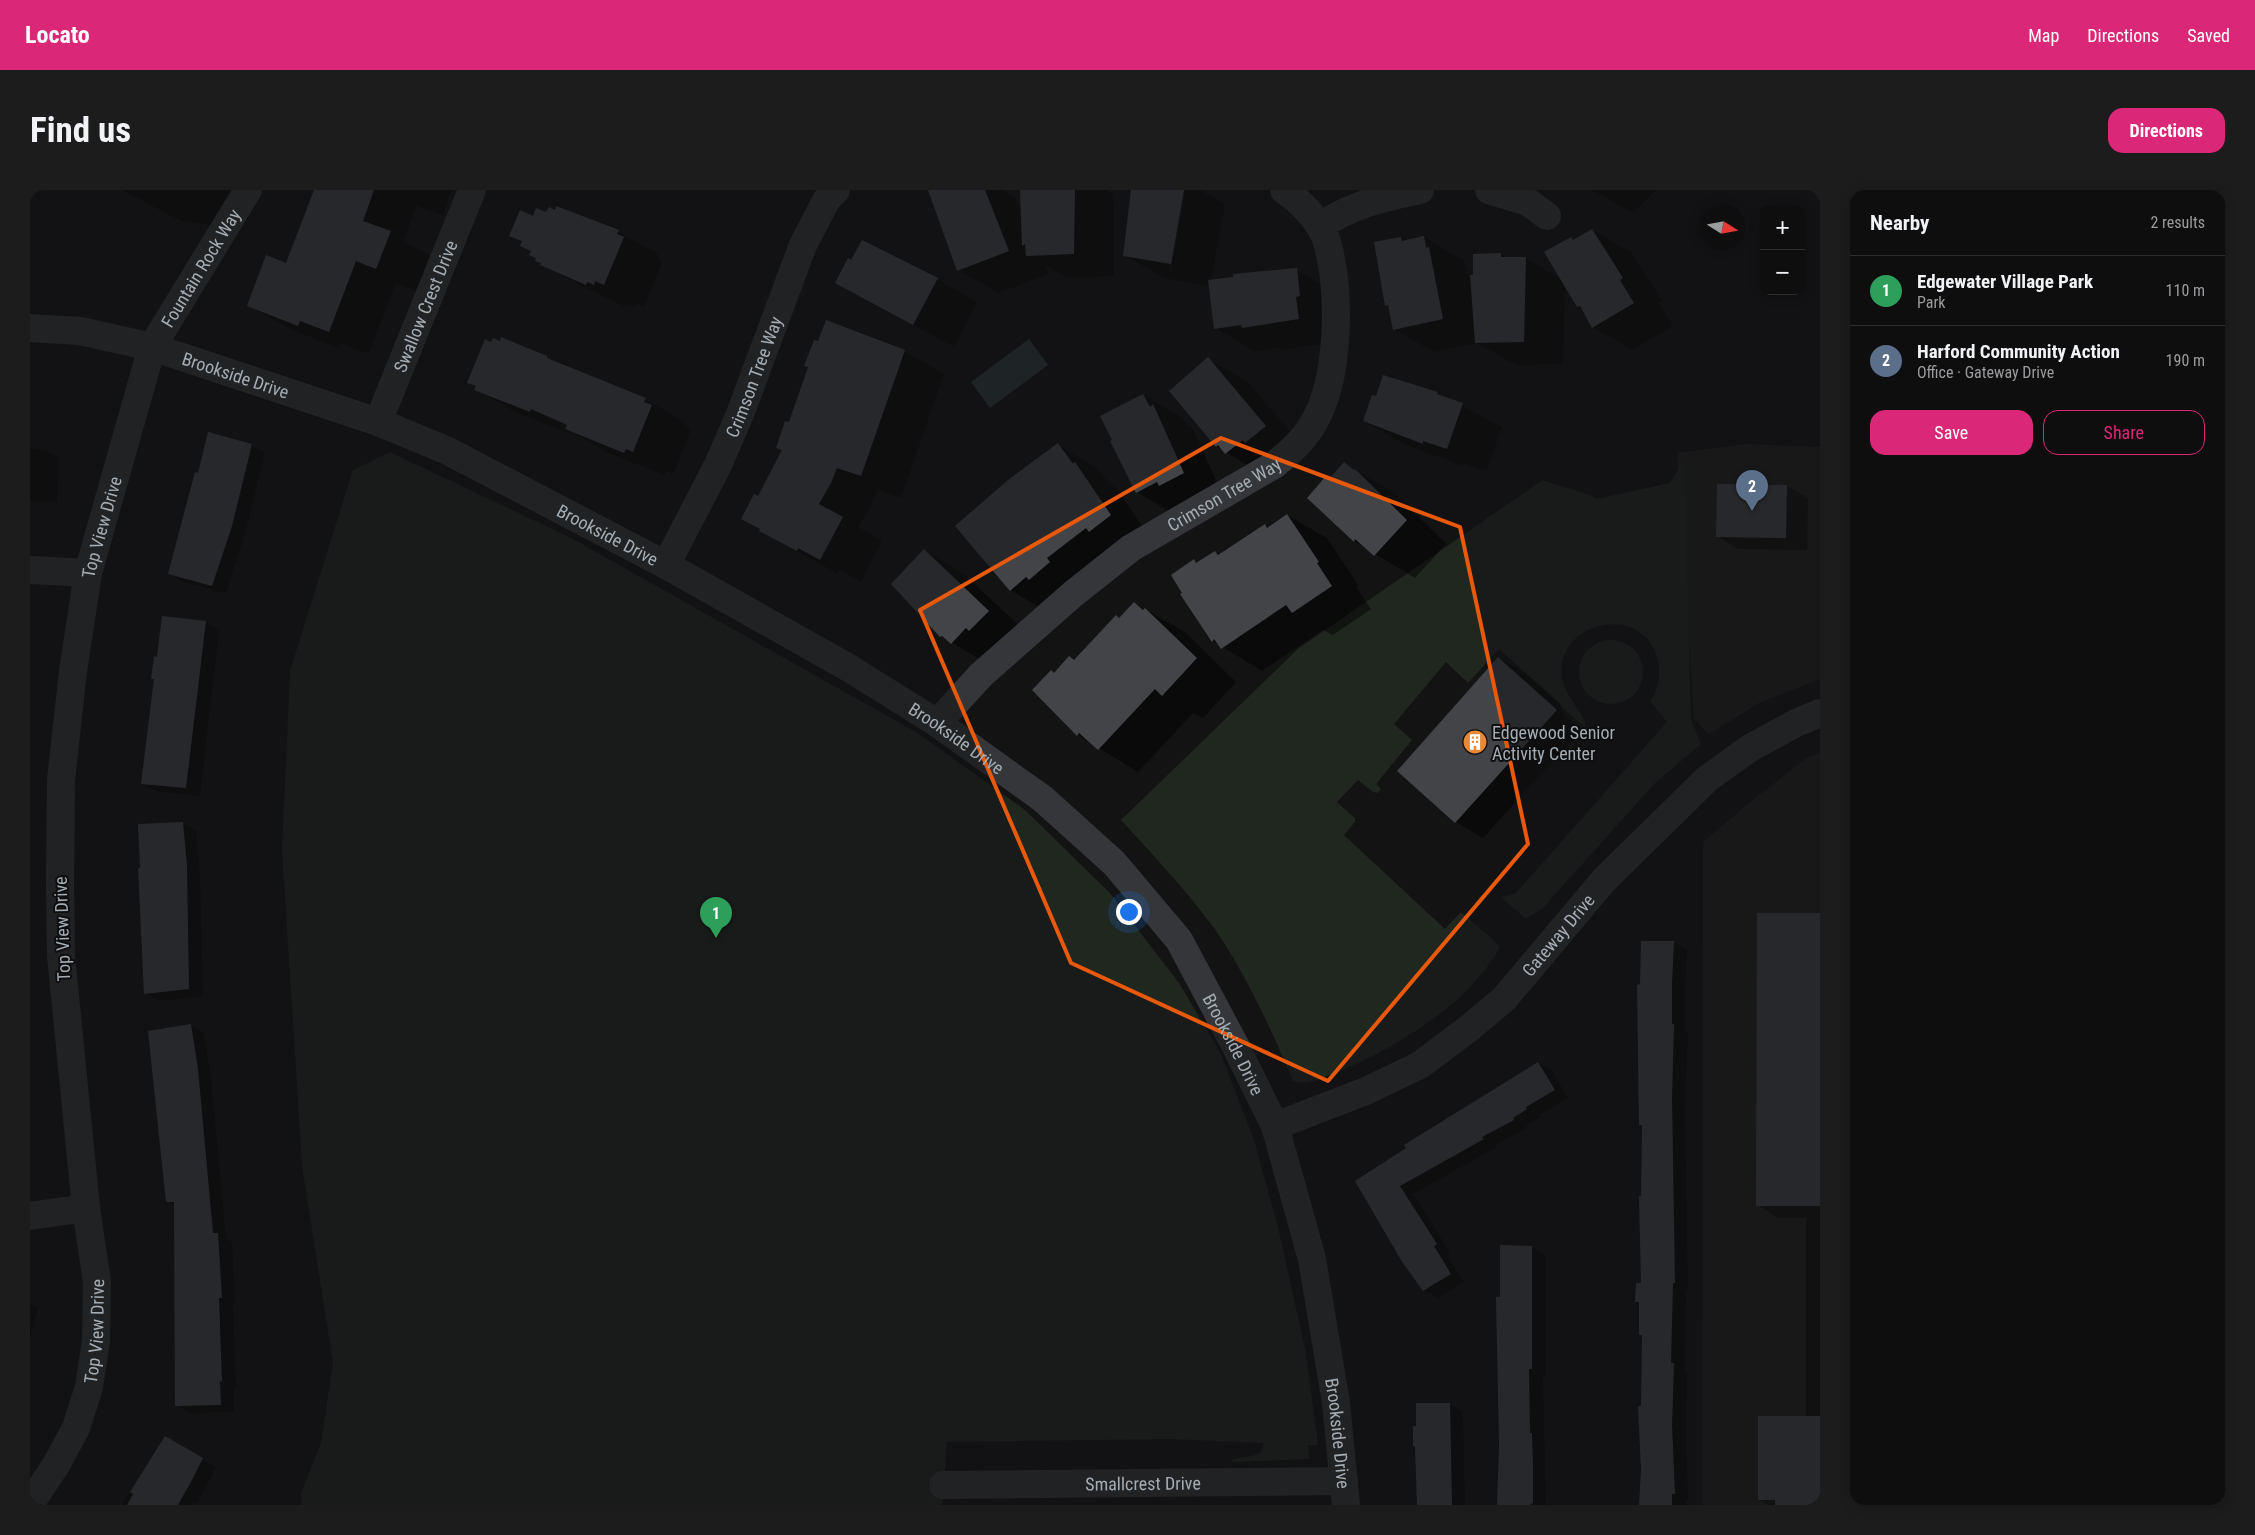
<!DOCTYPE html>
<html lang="en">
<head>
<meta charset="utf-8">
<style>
	body { margin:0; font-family:"Roboto Condensed",sans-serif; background:#1c1c1d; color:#f1f3f6 }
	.controls { position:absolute; right:15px; top:15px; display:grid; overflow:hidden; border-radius:10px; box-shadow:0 2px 12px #0003 }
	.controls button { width:45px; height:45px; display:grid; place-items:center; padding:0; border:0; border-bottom:1px solid #2e2e2f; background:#0e0e0f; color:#f1f3f6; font:25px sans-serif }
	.compass { position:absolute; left:1670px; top:15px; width:45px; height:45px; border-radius:50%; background:#0e0e0f; box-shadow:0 2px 12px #0003; rotate:101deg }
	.you { position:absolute; left:1098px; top:721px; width:18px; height:18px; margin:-12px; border:4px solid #fff; border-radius:50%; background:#1a73e8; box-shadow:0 0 0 8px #1a73e833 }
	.badge { display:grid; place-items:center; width:32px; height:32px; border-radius:50%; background:#db2777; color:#fff; font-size:16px; font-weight:700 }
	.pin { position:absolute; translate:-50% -41px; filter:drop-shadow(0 1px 2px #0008) }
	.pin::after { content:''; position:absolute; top:26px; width:18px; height:15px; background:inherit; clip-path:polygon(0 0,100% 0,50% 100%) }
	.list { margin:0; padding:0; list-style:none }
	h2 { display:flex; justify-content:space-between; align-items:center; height:65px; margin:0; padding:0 20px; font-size:21px }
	h2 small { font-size:16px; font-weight:400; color:#9b9c9e }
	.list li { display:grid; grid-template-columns:32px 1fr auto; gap:15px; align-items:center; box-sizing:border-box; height:70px; padding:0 20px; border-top:1px solid #2e2e2f }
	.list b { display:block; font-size:19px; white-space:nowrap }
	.list p { margin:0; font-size:16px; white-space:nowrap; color:#9b9c9e }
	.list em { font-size:16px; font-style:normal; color:#9b9c9e }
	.actions { display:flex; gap:10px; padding:15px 20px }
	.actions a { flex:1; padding:11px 0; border:1px solid #db2777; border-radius:15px; text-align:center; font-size:18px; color:#db2777 }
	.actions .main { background:#db2777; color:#fff }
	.map { position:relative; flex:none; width:1790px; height:1315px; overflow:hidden; border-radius:15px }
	header { display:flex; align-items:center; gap:30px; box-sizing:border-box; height:70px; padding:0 25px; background:#db2777; color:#fff }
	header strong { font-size:24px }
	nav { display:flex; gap:28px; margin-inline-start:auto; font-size:18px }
	.intro { display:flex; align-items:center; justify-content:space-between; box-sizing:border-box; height:120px; padding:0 30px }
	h1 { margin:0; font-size:35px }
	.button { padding:12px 22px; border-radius:15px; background:#db2777; color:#fff; font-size:18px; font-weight:700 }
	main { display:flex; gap:30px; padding:0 30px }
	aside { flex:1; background:#0e0e0f; border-radius:15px; box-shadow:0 2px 12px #0003 }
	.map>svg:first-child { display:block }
	.built { fill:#1f1f21 }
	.green { fill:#20271f }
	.water { fill:#2d383c }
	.shadow { fill:#0007; fill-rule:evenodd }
	.building { fill:#424447 }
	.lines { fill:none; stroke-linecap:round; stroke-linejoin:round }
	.minor { stroke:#343639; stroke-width:28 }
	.marked { fill:none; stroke:#e8590c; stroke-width:4; stroke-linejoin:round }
	.labels { text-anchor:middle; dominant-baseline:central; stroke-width:4; stroke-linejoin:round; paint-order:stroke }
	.street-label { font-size:18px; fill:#a5adb4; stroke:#0e0e0f }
	.poi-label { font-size:18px; fill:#a5adb4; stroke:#0e0e0f; text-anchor:start }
</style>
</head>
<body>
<header>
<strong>Locato</strong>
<nav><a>Map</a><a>Directions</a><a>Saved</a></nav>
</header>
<div class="intro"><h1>Find us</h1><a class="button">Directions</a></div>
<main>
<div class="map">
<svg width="1790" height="1315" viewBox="0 0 1790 1315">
	<rect width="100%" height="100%" fill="#131314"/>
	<!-- built -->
	<g class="built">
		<path d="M 1716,254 L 1790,257 L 1790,489 L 1729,513 L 1679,544 L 1664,529 L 1647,263 Z"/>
		<path d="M 1790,563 L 1790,1315 L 1672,1315 L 1673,652 L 1725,608 L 1777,568 Z"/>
	</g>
	<!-- green -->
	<g class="green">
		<path d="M 360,262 L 541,348 L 886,542 L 995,620 L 1080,703 L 1149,793 L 1190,862 L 1224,950 L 1248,1037 L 1276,1163 L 1288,1255 L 1278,1255 L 1279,1269 L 1202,1272 L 1203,1269 L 1222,1266 L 1231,1263 L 1234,1253 L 1140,1249 L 917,1252 L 912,1315 L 272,1315 L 271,1303 L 291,1253 L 303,1173 L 272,976 L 252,659 L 260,481 L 323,280 Z"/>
		<path d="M 1654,270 L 1661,530 L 1671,554 L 1624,594 L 1512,719 L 1496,729 L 1471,707 L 1486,703 L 1637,532 L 1620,511 C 1629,499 1631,484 1628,471 C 1615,408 1518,433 1533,492 C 1536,506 1550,519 1555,532 L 1555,537 L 1550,539 L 1533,524 L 1530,513 L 1469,459 L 1438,493 L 1416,472 L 1364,534 L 1382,550 L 1346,594 L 1351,599 L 1348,603 L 1343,602 L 1328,590 L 1307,612 L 1325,628 L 1325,632 L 1314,645 L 1415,739 L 1430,723 L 1434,724 L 1470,756 L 1469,759 C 1439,813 1364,860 1307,882 C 1292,888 1278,896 1263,891 C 1242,841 1215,782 1184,738 C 1156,700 1123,665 1091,630 L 1269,458 L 1513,290 C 1532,298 1550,299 1567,309 L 1640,293 Z"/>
		<circle cx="1581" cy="482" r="32"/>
	</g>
	<!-- water -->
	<path class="water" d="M 999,149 L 1018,175 L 960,218 L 941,192 Z"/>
	<!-- shadow -->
	<g class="shadow">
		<path d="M 92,0 L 210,0 L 204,39 L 149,30 Z"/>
		<path d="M 285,0 L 421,0 L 413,25 L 386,16 L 374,51 L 400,66 L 386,101 L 366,93 L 339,164 L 310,153 L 308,158 L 258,138 L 218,115 L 256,74 Z"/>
		<path d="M 899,0 L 973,0 L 985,7 L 988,15 L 992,18 L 991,0 L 1076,0 L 1082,3 L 1084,15 L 1084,86 L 1037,88 L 1015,75 L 1018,84 L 968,103 L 928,80 Z"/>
		<path d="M 1103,0 L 1170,0 L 1195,14 L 1181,91 L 1266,80 L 1306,103 L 1308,151 L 1253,160 L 1249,158 L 1225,161 L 1185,138 L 1180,96 L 1134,88 L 1094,65 ZM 1153,1 L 1155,1 L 1141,80 L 1139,80 Z"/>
		<path d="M 1562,0 L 1626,0 L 1603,23 Z"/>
		<path d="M 504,27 L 588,42 L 628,64 L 627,67 L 633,71 L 614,117 L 606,113 L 604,117 L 598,114 L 596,117 L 546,93 L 506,70 L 502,62 L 492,56 L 493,52 L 481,45 Z"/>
		<path d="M 1562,40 L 1602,63 L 1632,111 L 1629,113 L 1643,136 L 1603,160 L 1563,137 L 1535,96 L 1533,174 L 1486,175 L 1447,153 L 1404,162 L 1364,139 L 1360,117 L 1356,115 L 1371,48 L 1376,51 L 1394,47 L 1433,70 L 1440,86 L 1444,86 L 1471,64 L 1478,69 L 1496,68 L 1531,89 L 1541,48 L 1545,51 Z"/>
		<path d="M 907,89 L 947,112 L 924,157 L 806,93 Z"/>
		<path d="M 874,161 L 914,184 L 871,308 L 847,300 L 841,316 L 828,337 L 852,351 L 831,392 L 809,380 L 807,383 L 730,341 L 728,308 L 753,261 L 760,234 Z"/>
		<path d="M 517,168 L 615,209 L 655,232 L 654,235 L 661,239 L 643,284 L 636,281 L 634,285 L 576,262 L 541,241 L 540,244 L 485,222 L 446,199 L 447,197 L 438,193 Z"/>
		<path d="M 1178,169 L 1218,192 L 1275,259 L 1236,286 L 1186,256 Z"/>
		<path d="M 1354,186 L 1408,203 L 1472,237 L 1457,281 L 1433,273 L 1433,276 L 1374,254 L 1334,231 L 1347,208 Z"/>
		<path d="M 1113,205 L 1153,228 L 1156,235 L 1163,239 L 1193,306 L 1146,325 L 1107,302 Z"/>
		<path d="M 221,255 L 235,263 L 215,344 L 196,403 L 153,392 L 139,384 L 169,285 Z"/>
		<path d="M 1028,255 L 1067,278 L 1078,292 L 1085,296 L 1120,348 L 1020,423 L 980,400 Z"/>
		<path d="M 0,259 L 15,260 L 29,268 L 27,312 L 0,311 Z"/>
		<path d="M 1315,274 L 1365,303 L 1416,354 L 1385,388 L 1324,351 L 1297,287 L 1300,290 Z"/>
		<path d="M 1757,296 L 1778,308 L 1777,360 L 1708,359 L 1687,346 Z"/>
		<path d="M 1257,325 L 1297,348 L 1328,395 L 1326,397 L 1341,419 L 1303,445 L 1293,440 L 1232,481 L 1183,451 L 1152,405 L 1164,371 L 1168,373 L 1185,362 L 1191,365 L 1235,335 L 1239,338 Z"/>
		<path d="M 895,361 L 934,384 L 998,444 L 961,476 L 911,446 Z"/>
		<path d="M 1104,413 L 1155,442 L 1206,492 L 1173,528 L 1163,523 L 1108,582 L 1048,545 L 1021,481 L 1025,484 L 1045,471 Z"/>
		<path d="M 176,433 L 189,441 L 170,606 L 126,601 L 112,593 L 128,468 Z"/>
		<path d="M 1469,468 L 1496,484 L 1554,537 L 1453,648 L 1426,632 Z"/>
		<path d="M 152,633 L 166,641 L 170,684 L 173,806 L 129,811 L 115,803 Z"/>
		<path d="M 1790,725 L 1790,1315 L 1738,1315 L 1729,1310 L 1776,1227 L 1776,1028 L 1748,1028 L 1728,1015 Z"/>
		<path d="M 1644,752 L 1657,760 L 1655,803 L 1655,842 L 1658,843 L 1655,917 L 1658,1100 L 1656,1100 L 1655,1181 L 1657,1182 L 1656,1244 L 1658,1311 L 1656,1311 L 1656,1315 L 1610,1315 L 1613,1146 L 1610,1144 L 1610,1114 L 1607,1112 L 1612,1094 L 1611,796 Z"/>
		<path d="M 161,835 L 174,843 L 181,887 L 196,1049 L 202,1052 L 205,1115 L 203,1115 L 206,1199 L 204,1199 L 204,1222 L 160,1223 L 146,1215 L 145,1016 L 137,1012 Z"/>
		<path d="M 1508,873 L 1522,881 L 1538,908 L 1509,925 L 1510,928 L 1496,936 L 1497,938 L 1465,955 L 1467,957 L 1383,1004 L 1420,1062 L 1417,1064 L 1434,1092 L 1408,1108 L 1394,1100 L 1327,991 Z"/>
		<path d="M 1502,1057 L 1516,1065 L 1516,1186 L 1513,1186 L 1516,1315 L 1469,1315 L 1467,1108 L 1471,1108 Z"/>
		<path d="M 0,1114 L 8,1118 L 0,1147 Z"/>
		<path d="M 1419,1214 L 1433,1222 L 1435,1315 L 1390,1315 L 1389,1285 L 1386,1282 L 1386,1257 L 1384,1256 Z"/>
		<path d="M 135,1248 L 186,1277 L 167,1314 L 164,1312 L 162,1315 L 92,1315 Z"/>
	</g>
	<!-- building -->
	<g class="building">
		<path d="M 284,0 L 344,0 L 333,31 L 361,41 L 346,79 L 326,71 L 299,142 L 270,131 L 268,136 L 217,116 L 236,65 L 256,73 Z"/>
		<path d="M 898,0 L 955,0 L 979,61 L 927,81 Z"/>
		<path d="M 990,0 L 1045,0 L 1044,64 L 996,66 L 995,54 L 992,56 Z"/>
		<path d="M 1101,0 L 1154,0 L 1141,74 L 1093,66 Z"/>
		<path d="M 526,16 L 589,40 L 587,44 L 594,47 L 574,95 L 565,91 L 564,95 L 557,92 L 556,95 L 510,75 L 511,73 L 505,71 L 506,68 L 499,65 L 501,61 L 490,56 L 492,51 L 479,46 L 490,20 L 503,26 L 506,18 L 516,22 L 519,17 L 525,20 Z"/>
		<path d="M 1562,39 L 1593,88 L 1590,90 L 1604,113 L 1562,138 L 1550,116 L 1547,117 L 1514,62 L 1541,47 L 1543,50 Z"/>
		<path d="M 1394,46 L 1396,58 L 1399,57 L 1413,129 L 1363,140 L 1358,115 L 1355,116 L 1344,52 L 1371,47 L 1372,51 Z"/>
		<path d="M 832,50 L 908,88 L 883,135 L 805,93 L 818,68 L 821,70 Z"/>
		<path d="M 1471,63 L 1471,67 L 1496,67 L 1494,152 L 1445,153 L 1440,85 L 1443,85 L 1443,64 Z"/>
		<path d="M 1267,78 L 1270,106 L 1266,107 L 1269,129 L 1212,138 L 1211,135 L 1184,139 L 1178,90 L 1203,87 L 1203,84 Z"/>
		<path d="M 796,130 L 875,160 L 831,286 L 807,278 L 801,293 L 789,314 L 813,327 L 790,370 L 768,358 L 767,361 L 729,341 L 730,339 L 711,329 L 724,304 L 728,306 L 752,260 L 746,258 L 755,231 L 759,232 L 778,177 L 774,176 L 784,150 L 788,151 Z"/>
		<path d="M 471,147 L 517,166 L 517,168 L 616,208 L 614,212 L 622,215 L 603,262 L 596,259 L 594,263 L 535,239 L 537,235 L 501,219 L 500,222 L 444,200 L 446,196 L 437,193 L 455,149 L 461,152 L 463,148 L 470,151 Z"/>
		<path d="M 1178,167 L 1236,236 L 1215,253 L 1213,250 L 1195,264 L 1188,255 L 1186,257 L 1139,201 Z"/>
		<path d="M 1353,185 L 1408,202 L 1407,204 L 1433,213 L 1417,259 L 1393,251 L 1393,254 L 1333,231 L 1342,205 L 1346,206 Z"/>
		<path d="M 1113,204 L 1120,217 L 1123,214 L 1154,283 L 1129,296 L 1127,292 L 1106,303 L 1080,251 L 1082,250 L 1070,226 Z"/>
		<path d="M 178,242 L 222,254 L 202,336 L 182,396 L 138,384 L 165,282 L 168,283 Z"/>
		<path d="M 1028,253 L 1043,274 L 1045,272 L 1081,325 L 1059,342 L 1056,338 L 1017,368 L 1020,372 L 999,390 L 996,387 L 980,401 L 925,336 L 978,290 Z"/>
		<path d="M 1314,272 L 1324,280 L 1325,279 L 1377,330 L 1344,366 L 1325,349 L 1324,352 L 1277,308 L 1296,286 L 1299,289 Z"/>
		<path d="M 1687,294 L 1757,295 L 1756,348 L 1686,347 Z"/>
		<path d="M 1257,324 L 1289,372 L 1287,373 L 1302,396 L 1262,423 L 1256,415 L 1191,459 L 1184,449 L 1182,452 L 1150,404 L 1152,403 L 1141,385 L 1164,369 L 1166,373 L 1185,361 L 1188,365 L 1235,334 L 1237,338 Z"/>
		<path d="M 894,359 L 959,421 L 939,441 L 936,438 L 921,454 L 912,446 L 910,447 L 861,394 Z"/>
		<path d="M 1104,412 L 1113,420 L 1115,418 L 1167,468 L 1132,506 L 1125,499 L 1068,560 L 1049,543 L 1047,546 L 1002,500 L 1021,480 L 1024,483 L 1039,466 L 1044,470 L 1086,425 L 1089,428 Z"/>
		<path d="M 132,426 L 176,431 L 156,598 L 111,594 L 124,489 L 121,489 L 124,466 L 127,467 Z"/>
		<path d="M 1468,467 L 1527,520 L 1425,633 L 1367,581 Z"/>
		<path d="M 153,632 L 157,675 L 159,799 L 114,804 L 108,678 L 110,678 L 108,634 Z"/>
		<path d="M 1727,723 L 1790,723 L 1790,1016 L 1726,1016 Z"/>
		<path d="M 1611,751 L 1644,751 L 1642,794 L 1642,834 L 1644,834 L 1642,908 L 1645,1093 L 1643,1093 L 1641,1173 L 1644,1173 L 1642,1235 L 1645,1304 L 1642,1304 L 1642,1315 L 1609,1315 L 1611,1280 L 1608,1216 L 1611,1216 L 1612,1145 L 1609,1145 L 1609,1112 L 1605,1112 L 1606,1093 L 1611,1093 L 1609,1006 L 1611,1006 L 1612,935 L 1609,935 L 1607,795 L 1610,794 Z"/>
		<path d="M 161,834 L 168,879 L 183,1043 L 188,1043 L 192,1108 L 189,1108 L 192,1192 L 190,1191 L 191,1215 L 145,1216 L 144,1012 L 136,1012 L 118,841 Z"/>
		<path d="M 1508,872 L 1525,900 L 1496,917 L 1497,919 L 1483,928 L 1484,930 L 1452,947 L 1454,949 L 1370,996 L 1407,1054 L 1404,1056 L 1421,1084 L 1393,1101 L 1371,1070 L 1325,991 L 1376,958 L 1374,955 Z"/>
		<path d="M 1470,1055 L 1502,1056 L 1502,1179 L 1499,1179 L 1500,1243 L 1502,1243 L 1503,1275 L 1503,1313 L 1500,1315 L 1467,1315 L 1469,1256 L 1466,1107 L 1470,1107 Z"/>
		<path d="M 1386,1213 L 1420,1213 L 1422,1315 L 1387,1315 L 1385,1256 L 1383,1256 L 1383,1236 L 1386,1236 Z"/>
		<path d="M 1728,1226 L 1790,1226 L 1790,1315 L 1745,1315 L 1745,1310 L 1728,1310 Z"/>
		<path d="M 135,1246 L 173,1268 L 163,1288 L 148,1315 L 97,1315 L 103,1304 L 100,1302 Z"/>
	</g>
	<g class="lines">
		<!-- minor -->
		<g class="minor">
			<path d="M 1459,0 L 1498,12 L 1517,26"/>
			<path d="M 1290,36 C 1326,13 1349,9 1390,0"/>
			<path id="s1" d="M 0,138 L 50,141 L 122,157 L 348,232 L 416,260 L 636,375 L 819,478 L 907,533 L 1013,609 L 1084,673 L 1149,750 L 1206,857 L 1245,936 L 1282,1069 L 1306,1213 L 1316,1315"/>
			<path id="s2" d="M 348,232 L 442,0"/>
			<path id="s3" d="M 636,375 L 688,275 L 710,224 L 773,55 L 797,9 L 806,0"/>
			<path d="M 0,380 L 58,383"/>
			<path id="s4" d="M 907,533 L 951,485 L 1043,404 L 1101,358 L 1244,275 C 1259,263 1273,251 1283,234 C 1310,189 1311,103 1297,52 C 1292,33 1270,11 1254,0"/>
			<path id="s5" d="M 1245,936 L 1336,901 L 1390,875 L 1438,839 L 1474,809 L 1574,690 L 1677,589 L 1720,558 L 1766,533 L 1790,523"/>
			<path d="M 0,1026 L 56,1018"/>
			<path id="s6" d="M 913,1295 L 1314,1291"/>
			<path id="s7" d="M 0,1314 L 26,1275 L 46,1238 L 59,1197 L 66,1150 L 67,1092 L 56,1018 L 31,766 L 30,692 L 31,590 L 43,481 L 58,383 L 122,157 L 218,0"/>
		</g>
	</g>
	<!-- marked area -->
	<path d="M0 0H1790V1315H0ZM 1191,248 L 1430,337 L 1498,654 L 1298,891 L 1041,773 L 890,420 Z" fill="#131314" fill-opacity=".55" fill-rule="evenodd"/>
	<path class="marked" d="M 1191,248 L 1430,337 L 1498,654 L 1298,891 L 1041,773 L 890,420 Z"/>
	<!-- icons -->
	<defs>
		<symbol id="building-disc" viewBox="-11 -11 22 22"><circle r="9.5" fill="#e98937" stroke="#0e0e0f"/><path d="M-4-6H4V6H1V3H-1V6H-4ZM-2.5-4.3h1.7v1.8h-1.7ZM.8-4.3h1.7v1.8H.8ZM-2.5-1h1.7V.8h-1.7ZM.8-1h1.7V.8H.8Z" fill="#fff"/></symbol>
	</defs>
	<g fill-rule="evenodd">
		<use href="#building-disc" x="1431" y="538" width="28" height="28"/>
	</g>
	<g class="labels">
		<!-- street labels -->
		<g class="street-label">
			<text stroke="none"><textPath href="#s7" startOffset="1278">Fountain Rock Way</textPath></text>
			<text stroke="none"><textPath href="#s2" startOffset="125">Swallow Crest Drive</textPath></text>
			<text stroke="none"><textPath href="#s1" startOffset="212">Brookside Drive</textPath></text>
			<text stroke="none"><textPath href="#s3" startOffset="208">Crimson Tree Way</textPath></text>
			<text stroke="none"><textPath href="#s4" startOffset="369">Crimson Tree Way</textPath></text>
			<text stroke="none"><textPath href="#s7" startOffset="998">Top View Drive</textPath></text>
			<text stroke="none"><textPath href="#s1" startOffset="618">Brookside Drive</textPath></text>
			<text stroke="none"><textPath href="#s1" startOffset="1022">Brookside Drive</textPath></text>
			<text transform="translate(32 739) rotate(-92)">Top View Drive</text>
			<text stroke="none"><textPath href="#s5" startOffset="348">Gateway Drive</textPath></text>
			<text stroke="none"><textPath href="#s1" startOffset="1442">Brookside Drive</textPath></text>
			<text stroke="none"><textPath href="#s7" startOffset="188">Top View Drive</textPath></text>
			<text stroke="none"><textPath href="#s1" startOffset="1848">Brookside Drive</textPath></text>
			<text stroke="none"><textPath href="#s6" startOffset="200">Smallcrest Drive</textPath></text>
		</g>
		<!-- poi labels -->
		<g class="poi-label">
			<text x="1462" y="542">Edgewood Senior<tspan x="1462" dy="21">Activity Center</tspan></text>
		</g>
	</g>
</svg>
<div class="controls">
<button>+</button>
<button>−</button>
</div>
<svg class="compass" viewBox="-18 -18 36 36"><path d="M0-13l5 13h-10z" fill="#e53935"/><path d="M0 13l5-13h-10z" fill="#9b9c9e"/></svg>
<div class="you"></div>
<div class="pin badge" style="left:686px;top:748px;background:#2e9e5b">1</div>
<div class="pin badge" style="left:1722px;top:321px;background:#5c6f8a">2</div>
</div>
<aside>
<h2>Nearby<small>2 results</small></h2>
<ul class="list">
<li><span class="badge" style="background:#2e9e5b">1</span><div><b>Edgewater Village Park</b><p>Park</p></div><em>110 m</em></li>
<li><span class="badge" style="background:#5c6f8a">2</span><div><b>Harford Community Action</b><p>Office · Gateway Drive</p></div><em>190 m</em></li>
</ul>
<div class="actions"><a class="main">Save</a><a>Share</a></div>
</aside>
</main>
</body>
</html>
